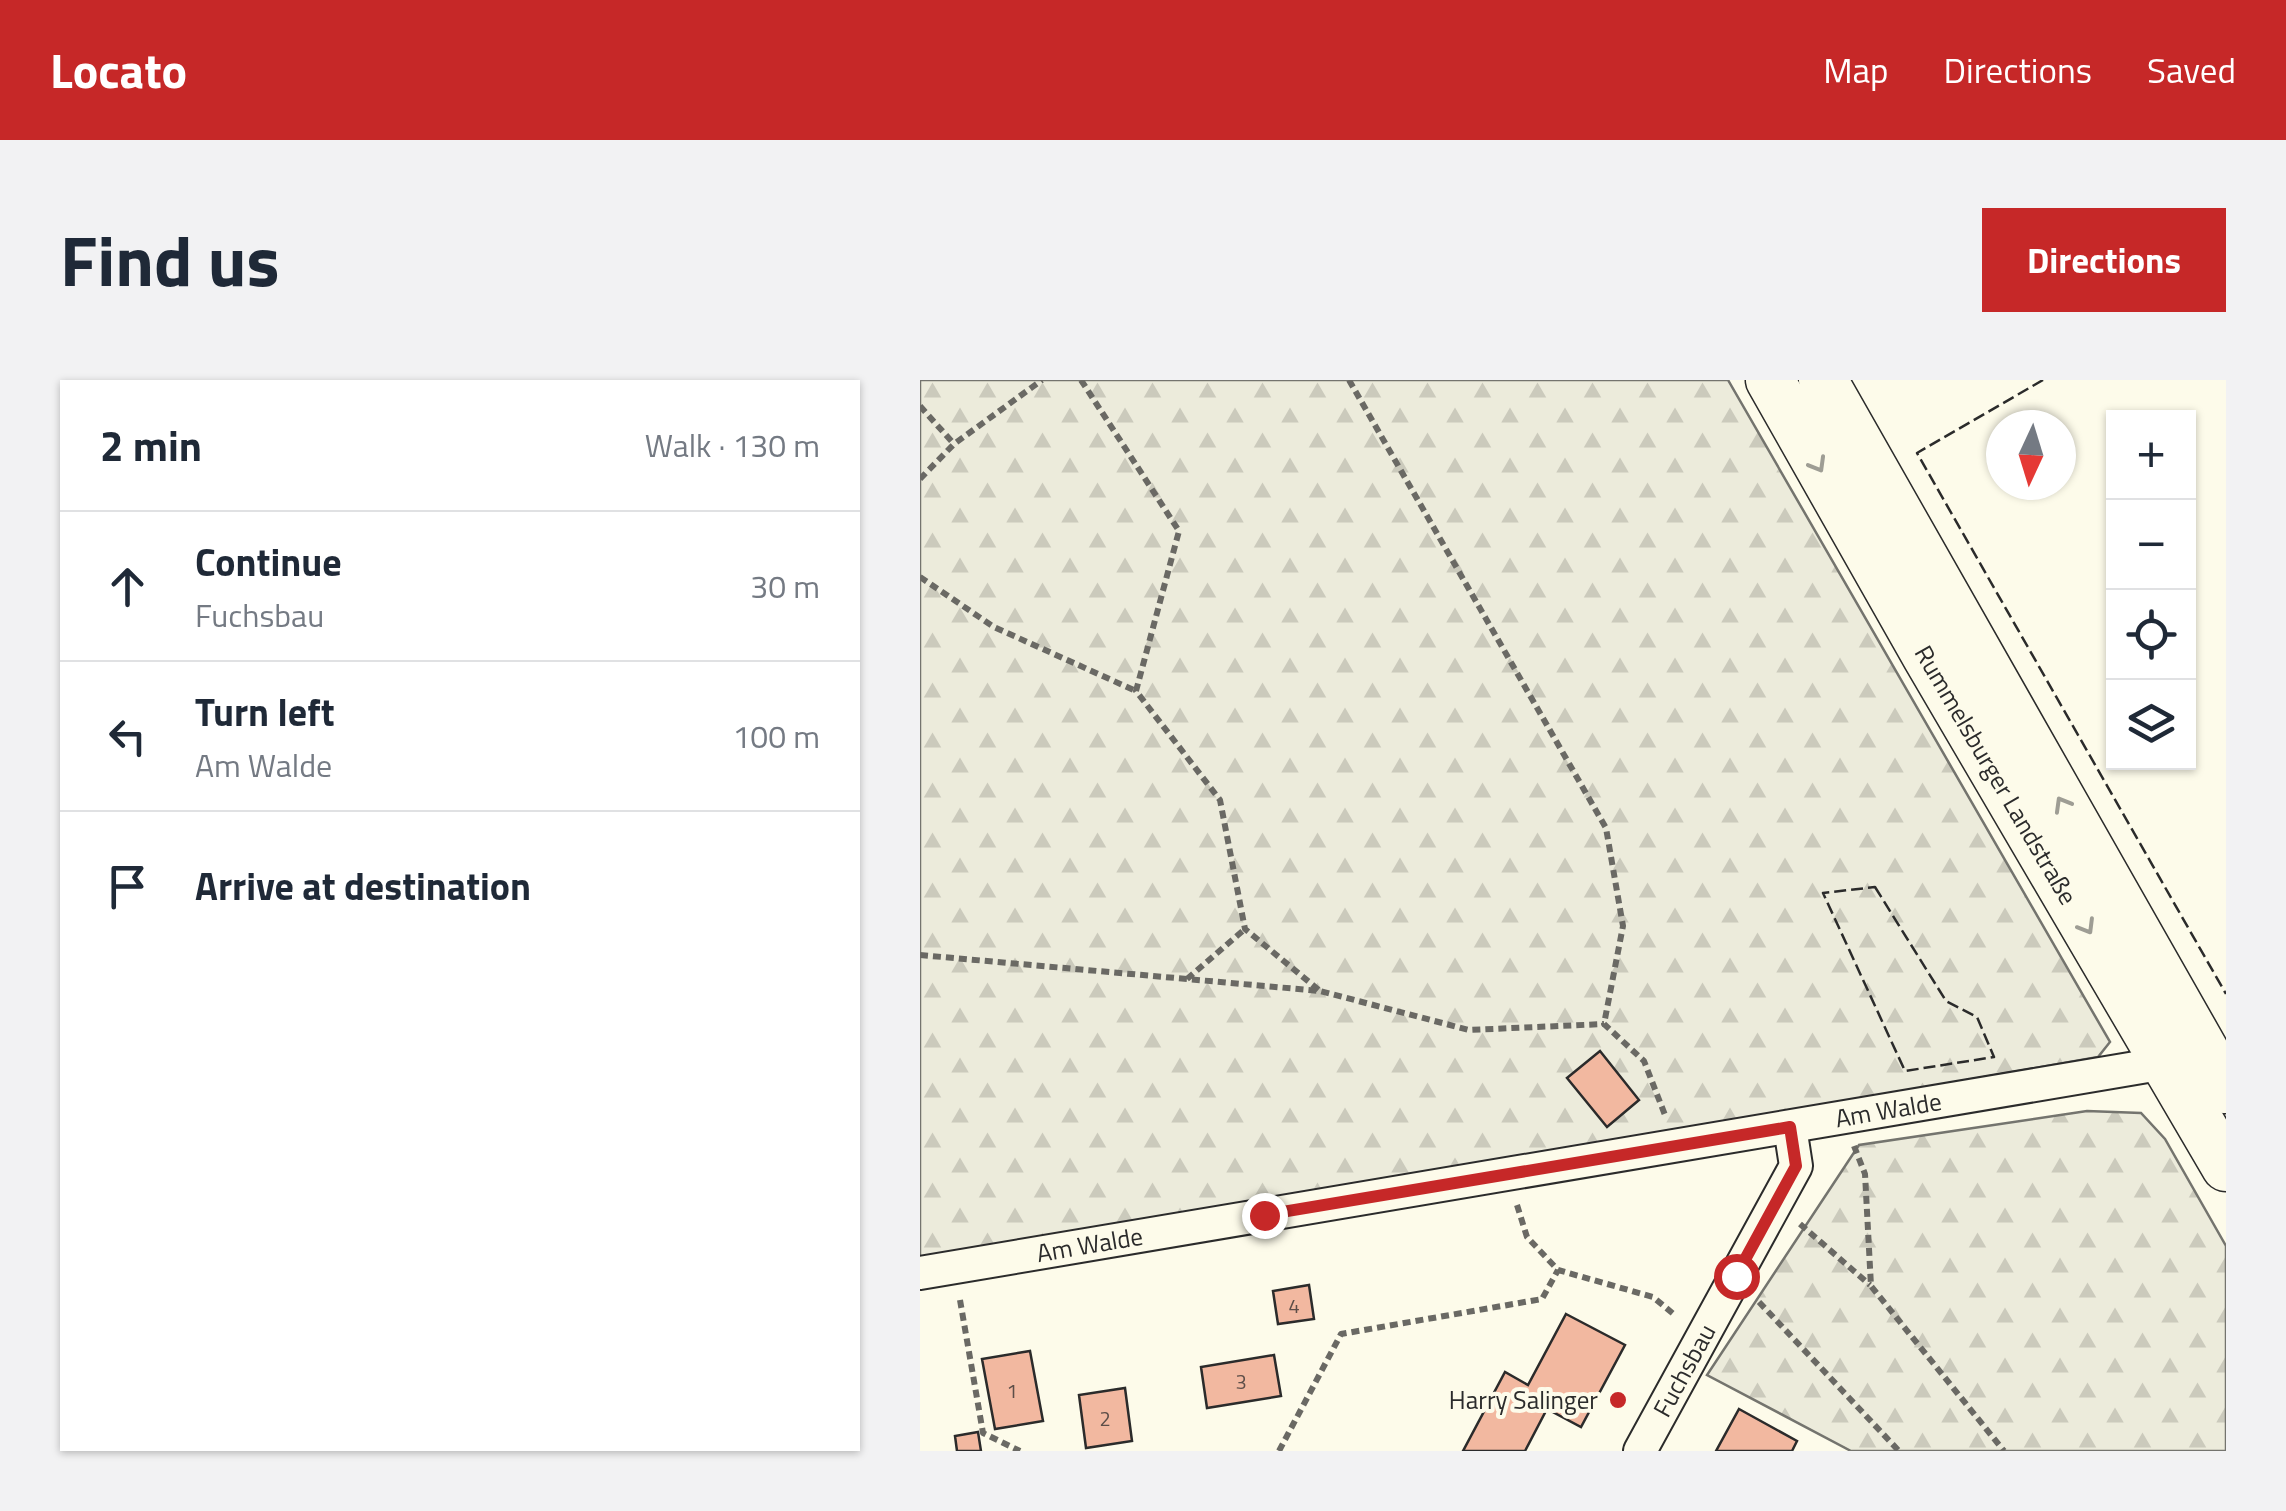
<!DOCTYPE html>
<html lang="en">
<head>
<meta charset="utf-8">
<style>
	body { margin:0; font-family:"Titillium Web",sans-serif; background:#f2f2f3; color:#1f2937 }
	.controls { position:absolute; right:30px; top:30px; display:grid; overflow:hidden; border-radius:0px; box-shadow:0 2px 8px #0004 }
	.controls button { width:90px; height:90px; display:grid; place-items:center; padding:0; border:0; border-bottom:2px solid #e0e1e3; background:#fff; color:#1f2937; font:50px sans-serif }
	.compass { position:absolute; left:1066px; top:30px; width:90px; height:90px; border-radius:50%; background:#fff; box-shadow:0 2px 8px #0004; rotate:184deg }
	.stop { position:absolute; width:30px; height:30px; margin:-22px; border:8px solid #c62828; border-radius:50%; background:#fff }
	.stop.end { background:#c62828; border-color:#fff; box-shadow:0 2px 10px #0008 }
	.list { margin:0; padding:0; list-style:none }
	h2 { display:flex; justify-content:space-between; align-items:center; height:130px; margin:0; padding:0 40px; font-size:42px }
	h2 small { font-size:32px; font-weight:400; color:#747a83 }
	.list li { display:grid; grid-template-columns:65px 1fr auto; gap:30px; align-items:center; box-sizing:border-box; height:150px; padding:0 40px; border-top:2px solid #e0e1e3 }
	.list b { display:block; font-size:38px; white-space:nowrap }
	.list p { margin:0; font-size:32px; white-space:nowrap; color:#747a83 }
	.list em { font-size:32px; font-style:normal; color:#747a83 }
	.icon { flex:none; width:55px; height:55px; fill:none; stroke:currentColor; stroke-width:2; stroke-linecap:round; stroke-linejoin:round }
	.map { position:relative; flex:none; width:1306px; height:1071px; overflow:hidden; border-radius:0px }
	header { display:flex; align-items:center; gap:60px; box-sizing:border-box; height:140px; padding:0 50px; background:#c62828; color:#fff }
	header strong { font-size:48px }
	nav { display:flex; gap:55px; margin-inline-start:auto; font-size:35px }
	.intro { display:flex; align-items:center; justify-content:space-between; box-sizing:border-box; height:240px; padding:0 60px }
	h1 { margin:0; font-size:70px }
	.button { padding:25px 45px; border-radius:0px; background:#c62828; color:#fff; font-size:35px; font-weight:700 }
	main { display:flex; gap:60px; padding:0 60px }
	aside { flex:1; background:#fff; border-radius:0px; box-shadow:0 2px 8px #0004 }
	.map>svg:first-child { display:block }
	.forest { fill:url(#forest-firs); stroke:#74746e; stroke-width:2.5 }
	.building { fill:#f2b8a0; stroke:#2b2b2b; stroke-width:2.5 }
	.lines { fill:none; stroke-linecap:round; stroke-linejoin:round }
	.street-casing { stroke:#2b2b2b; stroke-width:36 }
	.secondary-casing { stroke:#2b2b2b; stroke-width:51 }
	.path { stroke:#6a6964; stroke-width:6; stroke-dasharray:8 5; stroke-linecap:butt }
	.street { stroke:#fdfbea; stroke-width:32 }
	.secondary { stroke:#fdfbea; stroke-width:48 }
	.fence { stroke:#2b2b2b; stroke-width:2.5; stroke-dasharray:12 5; stroke-linecap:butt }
	.oneway { stroke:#9e9d94 }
	.route { stroke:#c62828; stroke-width:12 }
	.poi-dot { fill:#c62828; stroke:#fdfbea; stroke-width:4 }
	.labels { text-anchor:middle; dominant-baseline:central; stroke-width:8; stroke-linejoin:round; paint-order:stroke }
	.number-label { font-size:20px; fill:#5d4e48 }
	.street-label { font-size:25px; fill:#2b2b2b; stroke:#fdfbea }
	.poi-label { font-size:25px; fill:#2b2b2b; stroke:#fdfbea; text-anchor:end }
</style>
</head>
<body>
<header>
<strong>Locato</strong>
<nav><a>Map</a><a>Directions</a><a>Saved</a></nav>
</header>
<div class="intro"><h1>Find us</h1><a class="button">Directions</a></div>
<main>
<aside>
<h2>2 min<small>Walk · 130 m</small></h2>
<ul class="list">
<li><svg class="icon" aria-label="ahead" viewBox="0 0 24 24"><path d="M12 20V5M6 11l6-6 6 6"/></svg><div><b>Continue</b><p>Fuchsbau</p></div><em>30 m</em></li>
<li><svg class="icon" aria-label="left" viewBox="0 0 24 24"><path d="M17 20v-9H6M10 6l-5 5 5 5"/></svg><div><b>Turn left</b><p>Am Walde</p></div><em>100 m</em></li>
<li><svg class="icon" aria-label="arrive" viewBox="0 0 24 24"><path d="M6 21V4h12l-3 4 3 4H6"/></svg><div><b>Arrive at destination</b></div></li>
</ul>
</aside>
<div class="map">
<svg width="1306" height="1071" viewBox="0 0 1306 1071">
	<defs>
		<pattern id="forest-firs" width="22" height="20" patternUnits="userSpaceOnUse" patternTransform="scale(2.5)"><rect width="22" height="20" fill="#ecebdb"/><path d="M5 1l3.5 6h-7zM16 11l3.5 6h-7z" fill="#cbcabc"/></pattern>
	</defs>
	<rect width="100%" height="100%" fill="#fdfbea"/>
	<!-- forest -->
	<g class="forest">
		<path d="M 0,0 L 808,0 L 1190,662 L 1178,677 L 0,883 Z"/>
		<path d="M 1167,731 L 1221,733 L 1245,759 L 1306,866 L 1306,1071 L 931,1071 L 787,995 L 939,765 Z"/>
	</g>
	<!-- building -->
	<g class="building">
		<path d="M 680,671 L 719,720 L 687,747 L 647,698 Z"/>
		<path d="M 389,905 L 394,939 L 358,944 L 353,911 Z"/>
		<path d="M 646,934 L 705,965 L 661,1047 L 627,1029 L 605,1071 L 543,1071 L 585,992 L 608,1005 Z"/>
		<path d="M 110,971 L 123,1041 L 75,1049 L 62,979 Z"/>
		<path d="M 354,975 L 361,1016 L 287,1028 L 281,987 Z"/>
		<path d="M 205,1008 L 212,1061 L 166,1068 L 159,1015 Z"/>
		<path d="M 819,1029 L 877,1061 L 872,1071 L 796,1071 Z"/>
		<path d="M 58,1052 L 61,1071 L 37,1071 L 35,1056 Z"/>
	</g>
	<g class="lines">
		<defs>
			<g id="street">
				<path id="s1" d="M 0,893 L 1263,680"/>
				<path id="s2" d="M 720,1071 L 876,786 L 870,747"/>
			</g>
			<g id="secondary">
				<path id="s3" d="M 850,0 L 1007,277 L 1306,787"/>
				<path d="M 903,0 L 1306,709"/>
			</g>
		</defs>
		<!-- street casing -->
		<use href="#street" class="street-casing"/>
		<!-- secondary casing -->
		<use href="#secondary" class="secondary-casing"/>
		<!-- path -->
		<g class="path">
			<path d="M 161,0 L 259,151 L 216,311 L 300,420 L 325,549 L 400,611"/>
			<path d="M 429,0 L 686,448 L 703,546 L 684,644 L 724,681 L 745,735"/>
			<path d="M 0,26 L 34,64"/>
			<path d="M 0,99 L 34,64 L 122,0"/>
			<path d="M 0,197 L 74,247 L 216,311"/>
			<path d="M 0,575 L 400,611 L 549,650 L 684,644"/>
			<path d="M 267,599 L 325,549"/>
			<path d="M 934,766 L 945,794 L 951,906 L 1084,1071"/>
			<path d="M 597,825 L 607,857 L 638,890 L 733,917 L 756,936"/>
			<path d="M 880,844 L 950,905"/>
			<path d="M 40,920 L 63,1053 L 100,1071"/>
			<path d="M 839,922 L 979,1071"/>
			<path d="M 359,1071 L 421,954 L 622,919 L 638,890"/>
		</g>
		<!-- street -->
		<use href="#street" class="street"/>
		<!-- secondary -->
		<use href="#secondary" class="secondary"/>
		<!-- fence -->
		<g class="fence">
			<path d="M 1123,0 L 997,73 L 1306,614"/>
			<path d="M 955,507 L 1026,621 L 1057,637 L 1074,677 L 985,691 L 903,513 Z"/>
		</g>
	</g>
	<!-- one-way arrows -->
	<defs><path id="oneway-chevron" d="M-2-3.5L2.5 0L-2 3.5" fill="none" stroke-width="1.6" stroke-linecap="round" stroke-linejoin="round" transform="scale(2.5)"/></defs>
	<g class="oneway">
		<use href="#oneway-chevron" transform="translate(898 85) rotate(60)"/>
		<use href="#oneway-chevron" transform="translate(1142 424) rotate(-120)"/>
		<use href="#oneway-chevron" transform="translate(1167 547) rotate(59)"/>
	</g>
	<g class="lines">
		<!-- route -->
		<path class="route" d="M 344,835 L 870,747 L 876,786 L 816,896"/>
	</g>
	<!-- markers -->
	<circle class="poi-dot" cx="698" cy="1020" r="10"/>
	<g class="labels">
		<!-- number labels -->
		<g class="number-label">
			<text x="374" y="925">4</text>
			<text x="321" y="1001">3</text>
			<text x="92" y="1010">1</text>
			<text x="185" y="1038">2</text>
		</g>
		<!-- street labels -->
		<g class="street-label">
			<text stroke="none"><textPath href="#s3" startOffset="455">Rummelsburger Landstraße</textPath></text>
			<text stroke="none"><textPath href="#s1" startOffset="982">Am Walde</textPath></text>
			<text stroke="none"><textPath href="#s1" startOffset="172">Am Walde</textPath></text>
			<text stroke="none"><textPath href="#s2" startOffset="92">Fuchsbau</textPath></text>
		</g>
		<!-- poi labels -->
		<g class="poi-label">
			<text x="678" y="1020">Harry Salinger</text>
		</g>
	</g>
</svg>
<div class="controls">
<button>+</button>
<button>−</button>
<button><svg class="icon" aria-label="locate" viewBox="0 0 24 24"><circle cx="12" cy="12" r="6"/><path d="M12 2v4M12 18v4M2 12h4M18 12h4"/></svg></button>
<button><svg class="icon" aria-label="layers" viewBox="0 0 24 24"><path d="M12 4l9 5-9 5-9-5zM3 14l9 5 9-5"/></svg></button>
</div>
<svg class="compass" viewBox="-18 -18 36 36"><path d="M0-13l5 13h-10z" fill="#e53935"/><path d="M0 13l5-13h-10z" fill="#747a83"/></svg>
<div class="stop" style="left:816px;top:896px"></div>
<div class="stop end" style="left:344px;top:835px"></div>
</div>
</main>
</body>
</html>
